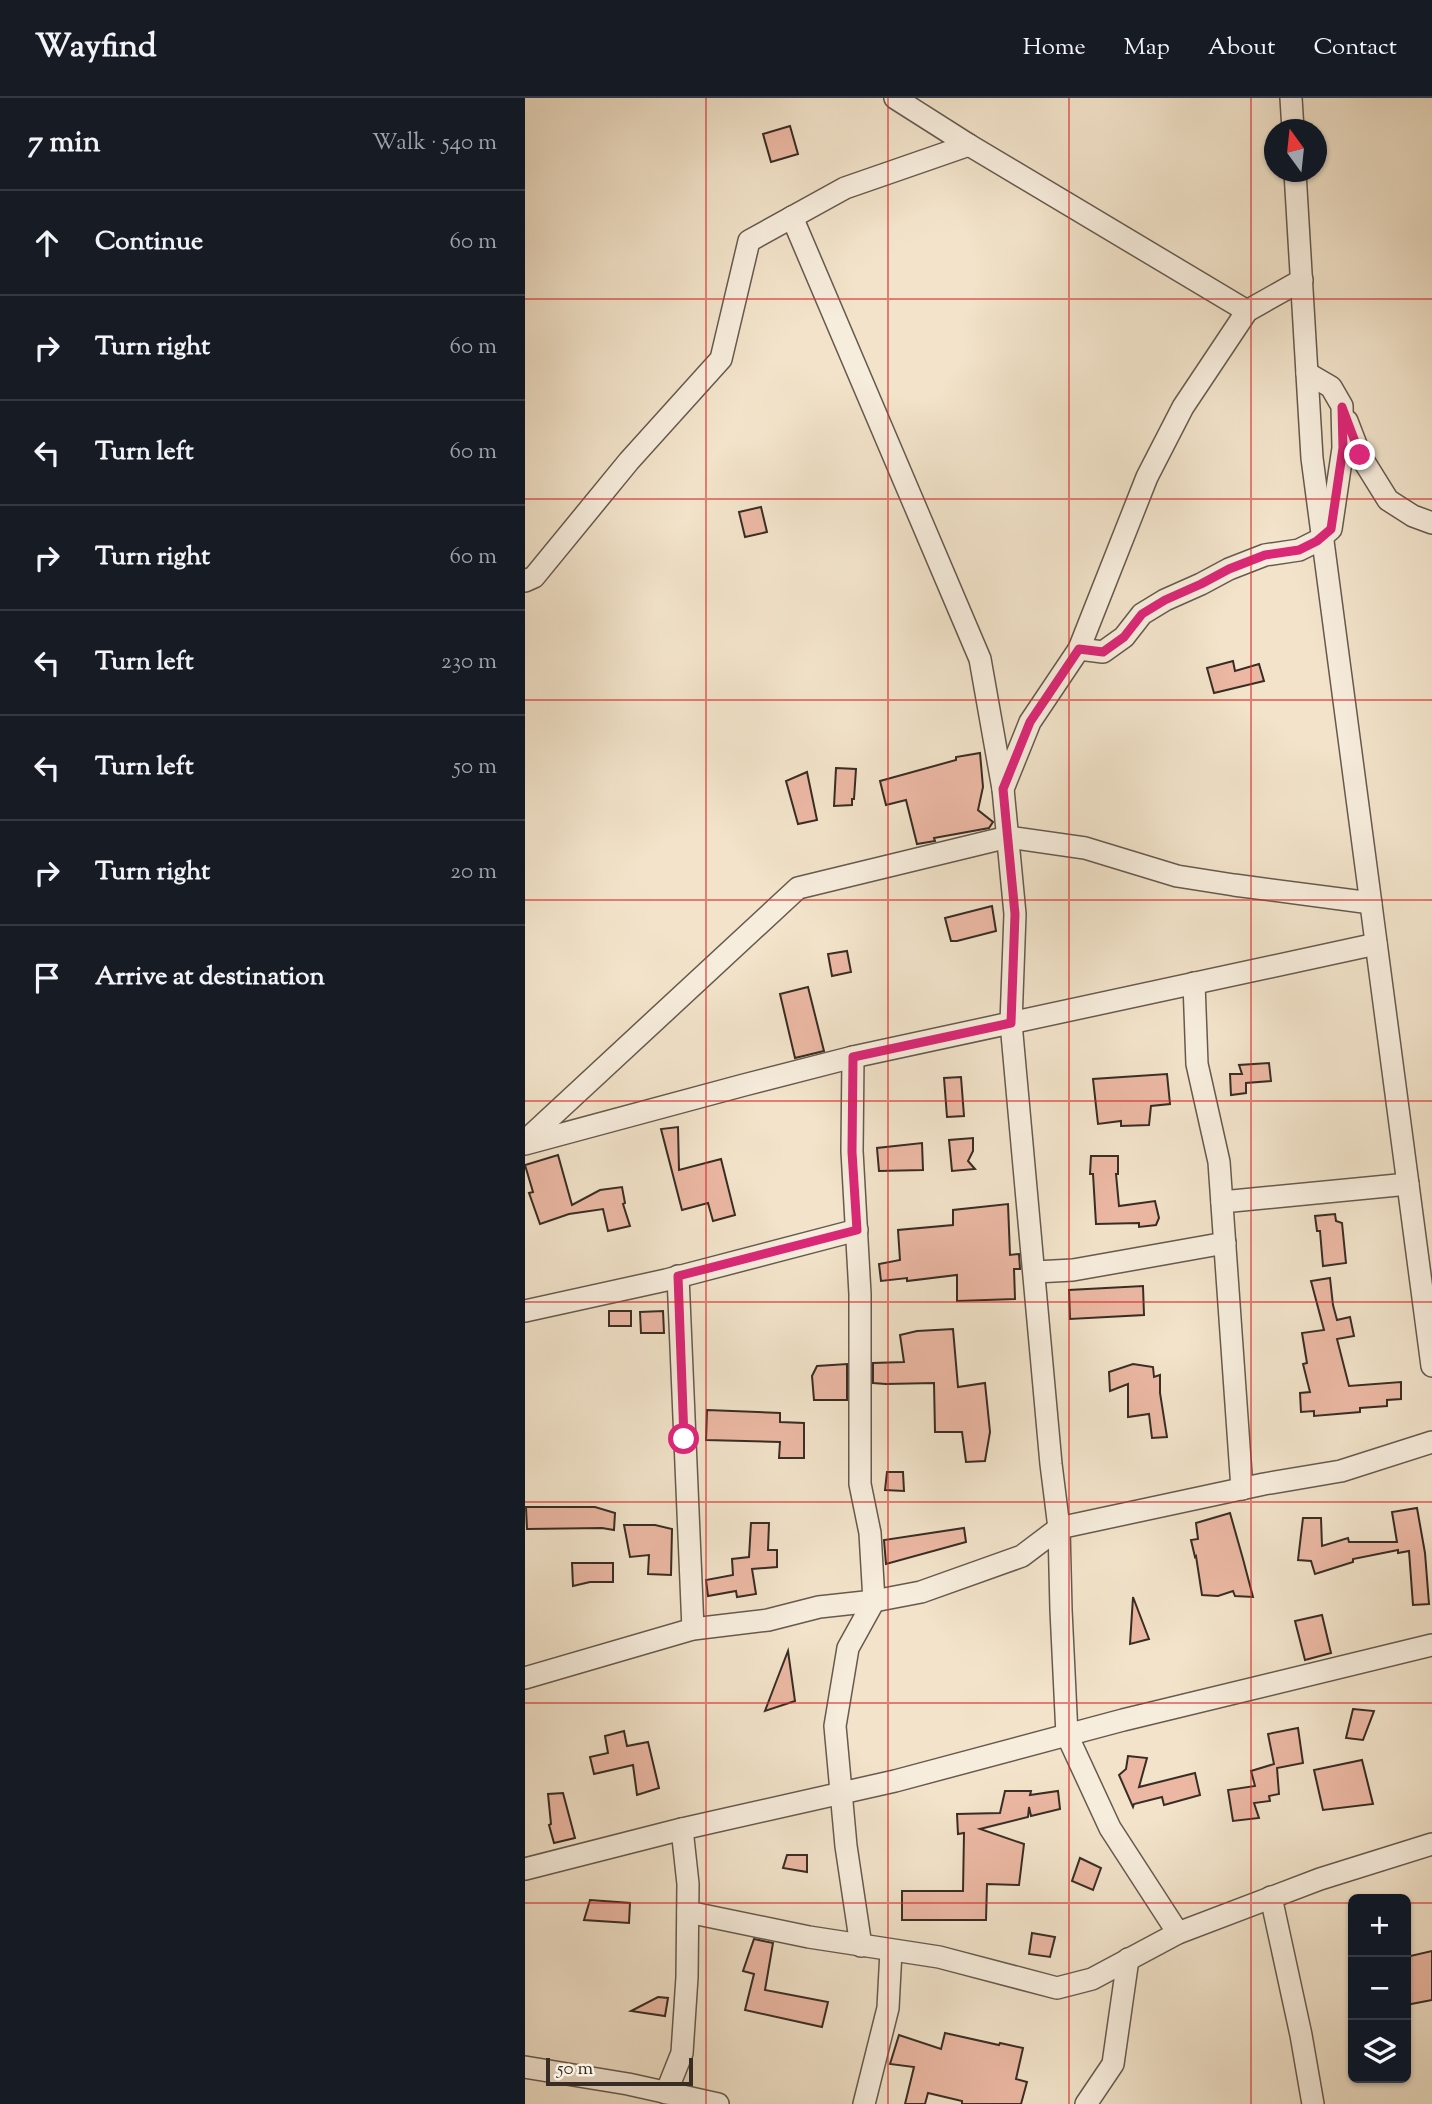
<!DOCTYPE html>
<html lang="en">
<head>
<meta charset="utf-8">
<style>
	body { margin:0; font-family:"Sorts Mill Goudy",serif; background:#20242c; color:#f1f3f6 }
	.controls { position:absolute; right:21px; bottom:21px; display:grid; overflow:hidden; border-radius:10px; box-shadow:0 2px 5px #0004 }
	.controls button { width:63px; height:63px; display:grid; place-items:center; padding:0; border:0; border-bottom:2px solid #363941; background:#171b24; color:#f1f3f6; font:35px sans-serif }
	.compass { position:absolute; left:739px; top:21px; width:63px; height:63px; border-radius:50%; background:#171b24; box-shadow:0 2px 5px #0004; rotate:345deg }
	.scale { position:absolute; left:21px; bottom:18px; width:147px; box-sizing:border-box; padding-left:7px; border:4px solid #382d24; border-top:0; font-size:19px; line-height:24px; white-space:nowrap; color:#382d24; -webkit-text-stroke:5px #f7eddd; paint-order:stroke }
	.stop { position:absolute; width:21px; height:21px; margin:-16px; border:5px solid #db2777; border-radius:50%; background:#fff }
	.stop.end { background:#db2777; border-color:#fff; box-shadow:0 2px 7px #0008 }
	.list { margin:0; padding:0; list-style:none }
	h2 { display:flex; justify-content:space-between; align-items:center; height:91px; margin:0; padding:0 28px; font-size:30px }
	h2 small { font-size:23px; font-weight:400; color:#9ea1a6 }
	.list li { display:grid; grid-template-columns:46px 1fr auto; gap:21px; align-items:center; box-sizing:border-box; height:105px; padding:0 28px; border-top:2px solid #363941 }
	.list b { display:block; font-size:26px; white-space:nowrap }
	.list em { font-size:23px; font-style:normal; color:#9ea1a6 }
	.icon { flex:none; width:38px; height:38px; fill:none; stroke:currentColor; stroke-width:2; stroke-linecap:round; stroke-linejoin:round }
	.map { position:relative; flex:none; width:907px; height:2006px; overflow:hidden }
	header { display:flex; align-items:center; gap:42px; box-sizing:border-box; height:98px; padding:0 35px; background:#171b24; border-bottom:2px solid #363941 }
	header strong { font-size:33px }
	nav { display:flex; gap:38px; margin-inline-start:auto; font-size:24px }
	main { display:flex }
	aside { flex:1; background:#171b24 }
	.map>svg:first-child { display:block }
	.building { fill:#ecb8a4; stroke:#382d24; stroke-width:2 }
	.lines { fill:none; stroke-linecap:round; stroke-linejoin:round }
	.minor-casing { stroke:#665a4e; stroke-width:24 }
	.minor { stroke:#f7eddd; stroke-width:21 }
	.route { stroke:#db2777; stroke-width:9 }
	.grid { fill:none; stroke:#d62828; stroke-width:2; stroke-opacity:0.55 }
</style>
</head>
<body>
<header>
<strong>Wayfind</strong>
<nav><a>Home</a><a>Map</a><a>About</a><a>Contact</a></nav>
</header>
<main>
<aside>
<h2>7 min<small>Walk · 540 m</small></h2>
<ul class="list">
<li><svg class="icon" aria-label="ahead" viewBox="0 0 24 24"><path d="M12 20V5M6 11l6-6 6 6"/></svg><div><b>Continue</b></div><em>60 m</em></li>
<li><svg class="icon" aria-label="right" viewBox="0 0 24 24"><path d="M7 20v-9h11M14 6l5 5-5 5"/></svg><div><b>Turn right</b></div><em>60 m</em></li>
<li><svg class="icon" aria-label="left" viewBox="0 0 24 24"><path d="M17 20v-9H6M10 6l-5 5 5 5"/></svg><div><b>Turn left</b></div><em>60 m</em></li>
<li><svg class="icon" aria-label="right" viewBox="0 0 24 24"><path d="M7 20v-9h11M14 6l5 5-5 5"/></svg><div><b>Turn right</b></div><em>60 m</em></li>
<li><svg class="icon" aria-label="left" viewBox="0 0 24 24"><path d="M17 20v-9H6M10 6l-5 5 5 5"/></svg><div><b>Turn left</b></div><em>230 m</em></li>
<li><svg class="icon" aria-label="left" viewBox="0 0 24 24"><path d="M17 20v-9H6M10 6l-5 5 5 5"/></svg><div><b>Turn left</b></div><em>50 m</em></li>
<li><svg class="icon" aria-label="right" viewBox="0 0 24 24"><path d="M7 20v-9h11M14 6l5 5-5 5"/></svg><div><b>Turn right</b></div><em>20 m</em></li>
<li><svg class="icon" aria-label="arrive" viewBox="0 0 24 24"><path d="M6 21V4h12l-3 4 3 4H6"/></svg><div><b>Arrive at destination</b></div></li>
</ul>
</aside>
<div class="map">
<svg width="907" height="2006" viewBox="0 0 907 2006">
	<rect width="100%" height="100%" fill="#f2e3ca"/>
	<filter id="stains"><feTurbulence type="fractalNoise" baseFrequency=".00286" numOctaves="4"/><feColorMatrix values="0 0 0 0 .2 0 0 0 0 .09 0 0 0 0 .02 0 0 0 .5 -.17"/></filter>
	<radialGradient id="worn" r=".72"><stop offset=".6" stop-color="#630" stop-opacity="0"/><stop offset="1" stop-color="#630" stop-opacity=".3"/></radialGradient>
	<!-- building -->
	<g class="building">
		<path d="M 265,28 L 273,56 L 246,64 L 238,36 Z"/>
		<path d="M 236,409 L 242,434 L 220,439 L 214,414 Z"/>
		<path d="M 708,563 L 710,573 L 734,566 L 739,583 L 689,595 L 682,570 Z"/>
		<path d="M 455,655 L 458,689 L 453,712 L 468,724 L 464,730 L 409,740 L 410,743 L 392,746 L 381,702 L 361,707 L 355,683 L 431,662 L 431,659 Z"/>
		<path d="M 311,670 L 331,671 L 329,701 L 327,701 L 327,707 L 309,708 Z"/>
		<path d="M 282,674 L 292,722 L 273,726 L 261,683 Z"/>
		<path d="M 467,808 L 471,833 L 432,843 L 426,843 L 420,820 Z"/>
		<path d="M 322,853 L 326,874 L 307,878 L 303,856 Z"/>
		<path d="M 283,889 L 299,953 L 270,960 L 255,896 Z"/>
		<path d="M 744,965 L 746,983 L 721,985 L 721,995 L 706,997 L 705,976 L 717,976 L 714,967 Z"/>
		<path d="M 642,976 L 645,1006 L 626,1008 L 624,1027 L 596,1028 L 596,1023 L 573,1026 L 568,981 Z"/>
		<path d="M 436,979 L 439,1018 L 422,1019 L 419,980 Z"/>
		<path d="M 153,1029 L 154,1072 L 196,1061 L 210,1117 L 188,1123 L 183,1105 L 157,1112 L 136,1031 Z"/>
		<path d="M 448,1040 L 448,1053 L 443,1063 L 450,1071 L 427,1073 L 424,1042 Z"/>
		<path d="M 397,1045 L 398,1072 L 354,1073 L 352,1050 Z"/>
		<path d="M 33,1057 L 47,1107 L 75,1092 L 97,1089 L 100,1105 L 98,1106 L 105,1128 L 83,1133 L 78,1111 L 44,1116 L 15,1126 L 4,1095 L 8,1094 L 0,1067 Z"/>
		<path d="M 566,1058 L 593,1058 L 593,1076 L 591,1076 L 594,1108 L 630,1103 L 634,1120 L 631,1127 L 614,1129 L 614,1125 L 571,1126 L 568,1076 L 565,1076 Z"/>
		<path d="M 483,1106 L 485,1157 L 494,1156 L 495,1171 L 489,1171 L 490,1201 L 432,1203 L 432,1177 L 382,1183 L 382,1180 L 356,1183 L 354,1166 L 375,1162 L 373,1132 L 428,1127 L 428,1112 Z"/>
		<path d="M 810,1116 L 811,1123 L 817,1125 L 821,1165 L 798,1168 L 795,1133 L 792,1133 L 790,1118 Z"/>
		<path d="M 805,1180 L 808,1207 L 812,1222 L 825,1219 L 829,1238 L 812,1241 L 824,1288 L 876,1284 L 876,1301 L 862,1302 L 862,1308 L 835,1310 L 835,1314 L 789,1318 L 789,1313 L 776,1314 L 775,1295 L 785,1294 L 778,1266 L 782,1265 L 777,1235 L 799,1232 L 786,1183 Z"/>
		<path d="M 618,1188 L 619,1217 L 545,1221 L 544,1192 Z"/>
		<rect x="84" y="1213" width="22" height="15"/>
		<path d="M 138,1213 L 139,1235 L 116,1235 L 115,1214 Z"/>
		<path d="M 428,1231 L 433,1289 L 460,1285 L 465,1334 L 460,1363 L 441,1364 L 437,1334 L 410,1334 L 409,1285 L 361,1286 L 348,1285 L 348,1265 L 379,1264 L 375,1237 L 392,1233 Z"/>
		<path d="M 322,1266 L 322,1302 L 289,1302 L 287,1278 L 292,1268 Z"/>
		<path d="M 608,1266 L 628,1269 L 629,1279 L 635,1277 L 635,1295 L 642,1339 L 627,1340 L 624,1316 L 603,1319 L 603,1286 L 585,1293 L 584,1274 Z"/>
		<path d="M 182,1312 L 255,1315 L 255,1324 L 279,1325 L 279,1360 L 254,1360 L 255,1344 L 181,1342 Z"/>
		<path d="M 362,1374 L 378,1374 L 379,1393 L 360,1392 Z"/>
		<path d="M 1,1409 L 70,1409 L 90,1415 L 89,1432 L 77,1430 L 2,1431 Z"/>
		<path d="M 892,1410 L 900,1455 L 904,1506 L 888,1507 L 884,1453 L 873,1455 L 873,1452 L 828,1461 L 828,1464 L 790,1476 L 786,1463 L 773,1462 L 778,1420 L 796,1420 L 797,1448 L 823,1440 L 824,1444 L 872,1444 L 867,1414 Z"/>
		<path d="M 705,1415 L 718,1461 L 728,1499 L 710,1498 L 708,1493 L 693,1498 L 677,1497 L 671,1458 L 670,1459 L 666,1442 L 673,1441 L 671,1425 Z"/>
		<path d="M 226,1425 L 244,1425 L 243,1452 L 252,1452 L 252,1469 L 227,1471 L 231,1496 L 212,1499 L 211,1493 L 183,1498 L 181,1482 L 208,1477 L 207,1461 L 224,1459 Z"/>
		<path d="M 99,1427 L 130,1427 L 147,1431 L 146,1477 L 123,1476 L 124,1457 L 105,1459 Z"/>
		<path d="M 439,1430 L 441,1444 L 361,1466 L 359,1442 Z"/>
		<path d="M 47,1465 L 88,1465 L 88,1484 L 65,1484 L 48,1488 Z"/>
		<path d="M 608,1499 L 624,1541 L 605,1546 Z"/>
		<path d="M 797,1517 L 806,1555 L 780,1562 L 770,1523 Z"/>
		<path d="M 263,1553 L 270,1603 L 240,1613 L 251,1584 Z"/>
		<path d="M 828,1611 L 849,1613 L 838,1642 L 821,1640 Z"/>
		<path d="M 773,1630 L 778,1665 L 752,1670 L 754,1696 L 744,1698 L 745,1703 L 729,1705 L 734,1720 L 708,1723 L 703,1692 L 730,1688 L 726,1673 L 749,1666 L 743,1636 Z"/>
		<path d="M 99,1633 L 102,1648 L 123,1644 L 134,1690 L 112,1697 L 108,1667 L 69,1676 L 65,1659 L 83,1655 L 80,1638 Z"/>
		<path d="M 603,1658 L 622,1660 L 614,1689 L 670,1675 L 675,1697 L 639,1707 L 637,1699 L 609,1706 L 608,1709 L 594,1677 L 601,1671 Z"/>
		<path d="M 837,1662 L 848,1706 L 798,1712 L 789,1672 Z"/>
		<path d="M 480,1693 L 506,1693 L 505,1697 L 533,1693 L 535,1711 L 506,1718 L 504,1709 L 503,1719 L 455,1731 L 499,1746 L 494,1787 L 462,1786 L 461,1822 L 377,1822 L 377,1793 L 438,1793 L 439,1735 L 433,1736 L 432,1716 L 475,1715 Z"/>
		<path d="M 38,1695 L 50,1740 L 29,1745 L 24,1727 L 26,1726 L 23,1696 Z"/>
		<path d="M 262,1757 L 282,1757 L 282,1774 L 258,1770 Z"/>
		<path d="M 555,1760 L 576,1770 L 568,1792 L 547,1783 Z"/>
		<path d="M 65,1802 L 105,1805 L 104,1825 L 59,1822 Z"/>
		<path d="M 507,1835 L 530,1839 L 525,1859 L 504,1856 Z"/>
		<path d="M 229,1841 L 248,1845 L 240,1892 L 303,1904 L 297,1929 L 220,1912 L 229,1876 L 218,1873 Z"/>
		<path d="M 907,1853 L 907,1902 L 881,1907 L 881,1859 Z"/>
		<path d="M 133,1899 L 143,1900 L 140,1918 L 106,1913 Z"/>
		<path d="M 420,1935 L 474,1947 L 475,1945 L 498,1950 L 491,1981 L 502,1984 L 496,2006 L 437,2006 L 437,2003 L 403,1995 L 400,2006 L 380,2006 L 389,1969 L 365,1966 L 374,1937 L 416,1951 Z"/>
	</g>
	<g class="lines">
		<defs>
			<g id="minor">
				<path d="M 370,0 L 444,47 L 722,213"/>
				<path d="M 766,0 L 768,32"/>
				<path d="M 770,74 L 787,360 L 907,1268"/>
				<path d="M 267,119 L 455,561 L 478,691"/>
				<path d="M 822,323 L 835,357 L 863,402 L 888,418 L 907,425"/>
				<path d="M 0,483 L 9,479 L 104,363 L 196,261 L 224,143 L 320,90 L 444,47"/>
				<path d="M 554,551 L 578,554 L 599,539 L 617,516 L 640,502 L 676,486 L 704,471 L 740,457 L 774,452 L 792,443 L 806,431 L 818,350 L 817,308 L 806,289 L 782,275"/>
				<path d="M 669,885 L 672,966 L 694,1064 L 717,1391"/>
				<path d="M 328,959 L 327,1053 L 335,1196 L 335,1386 L 345,1435 L 349,1503 L 323,1550 L 310,1628 L 321,1748 L 336,1848"/>
				<path d="M 0,1043 L 273,790 L 483,739 L 560,750 L 652,778 L 709,787 L 846,805"/>
				<path d="M 0,1046 L 219,987 L 328,959 L 851,846"/>
				<path d="M 697,1104 L 883,1086"/>
				<path d="M 510,1174 L 548,1172 L 700,1145"/>
				<path d="M 153,1178 L 168,1531"/>
				<path d="M 0,1213 L 141,1182 L 332,1132"/>
				<path d="M 0,1580 L 168,1531 L 243,1522 L 294,1509 L 349,1503 L 396,1494 L 497,1458 L 534,1430 L 739,1386 L 816,1373 L 907,1344"/>
				<path d="M 0,1771 L 157,1731 L 370,1683 L 598,1622 L 907,1547"/>
				<path d="M 746,1799 L 776,1937 L 788,2006"/>
				<path d="M 163,1814 L 284,1839 L 414,1859 L 532,1890 L 567,1881 L 653,1835 L 795,1781 L 907,1746"/>
				<path d="M 653,1835 L 585,1730 L 542,1637 L 536,1512 L 534,1430 L 526,1366 L 486,925 L 490,816 L 478,691 L 505,624 L 554,551 L 622,379 L 658,309 L 722,213 L 777,182"/>
				<path d="M 0,1969 L 103,1986 L 193,2006"/>
				<path d="M 141,1995 L 157,1955 L 162,1879 L 163,1786 L 157,1731"/>
				<path d="M 339,2006 L 363,1910 L 366,1853"/>
				<path d="M 561,2006 L 588,1966 L 603,1861"/>
			</g>
		</defs>
		<!-- minor casing -->
		<use href="#minor" class="minor-casing"/>
		<!-- minor -->
		<use href="#minor" class="minor"/>
	</g>
	<g class="lines">
		<!-- route -->
		<path class="route" d="M 159,1341 L 153,1178 L 332,1132 L 327,1054 L 328,959 L 486,925 L 490,816 L 478,691 L 505,624 L 554,551 L 578,554 L 599,539 L 617,516 L 640,502 L 676,486 L 704,471 L 740,457 L 774,452 L 792,443 L 806,431 L 818,350 L 817,309 L 835,357"/>
	</g>
	<!-- grid -->
	<path class="grid" d="M 181,0 L 181,2006M 363,0 L 363,2006M 544,0 L 544,2006M 726,0 L 726,2006M 0,201 L 907,201M 0,401 L 907,401M 0,602 L 907,602M 0,802 L 907,802M 0,1003 L 907,1003M 0,1204 L 907,1204M 0,1404 L 907,1404M 0,1605 L 907,1605M 0,1805 L 828,1805M 881,1805 L 907,1805"/>
	<rect width="100%" height="100%" filter="url(#stains)"/>
	<rect width="100%" height="100%" fill="url(#worn)"/>
</svg>
<div class="controls">
<button>+</button>
<button>−</button>
<button><svg class="icon" aria-label="layers" viewBox="0 0 24 24"><path d="M12 4l9 5-9 5-9-5zM3 14l9 5 9-5"/></svg></button>
</div>
<svg class="compass" viewBox="-18 -18 36 36"><path d="M0-13l5 13h-10z" fill="#e53935"/><path d="M0 13l5-13h-10z" fill="#9ea1a6"/></svg>
<div class="scale">50 m</div>
<div class="stop" style="left:159px;top:1341px"></div>
<div class="stop end" style="left:835px;top:357px"></div>
</div>
</main>
</body>
</html>
